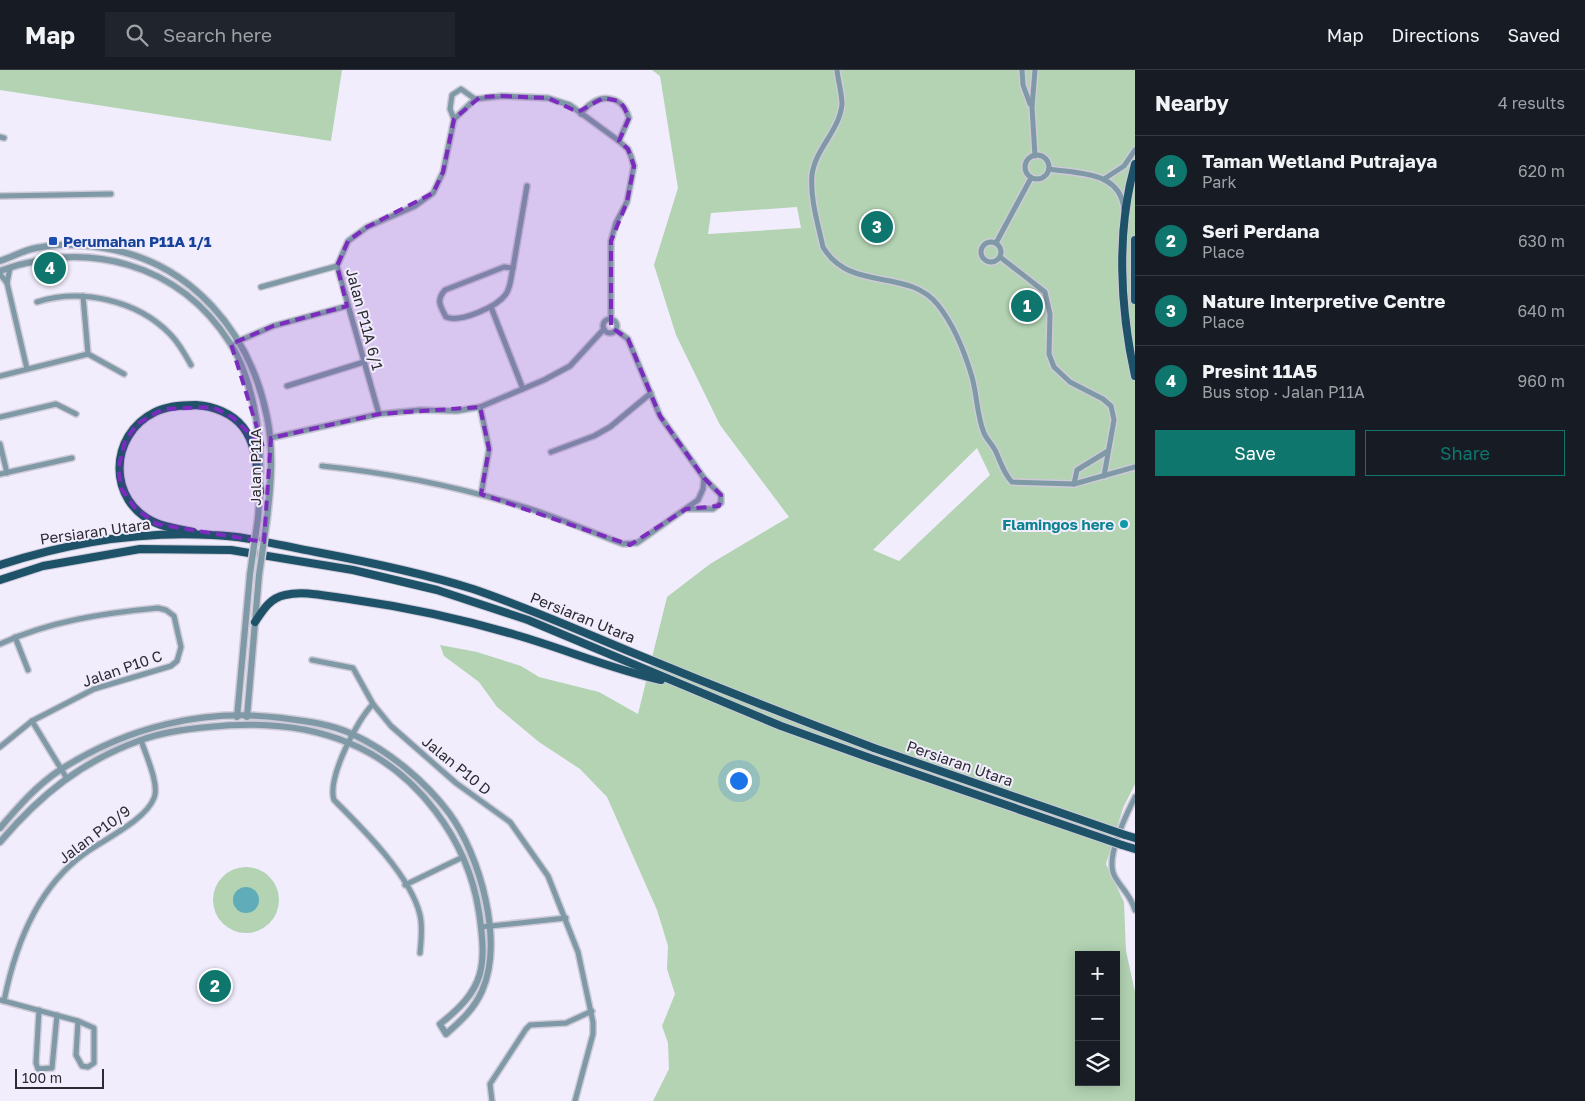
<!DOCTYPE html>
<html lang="en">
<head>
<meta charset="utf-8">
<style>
	body { margin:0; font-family:"Golos Text",sans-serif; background:#20242c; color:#f1f3f6 }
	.controls { position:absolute; right:15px; bottom:15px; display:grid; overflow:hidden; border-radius:0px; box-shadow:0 2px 12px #0003 }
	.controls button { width:45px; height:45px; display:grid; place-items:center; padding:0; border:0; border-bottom:1px solid #363941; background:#171b24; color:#f1f3f6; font:25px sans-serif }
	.scale { position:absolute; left:15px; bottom:12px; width:89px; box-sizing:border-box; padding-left:5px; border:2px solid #2d2b32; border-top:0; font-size:14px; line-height:18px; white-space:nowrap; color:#2d2b32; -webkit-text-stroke:4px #f1edfd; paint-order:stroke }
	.you { position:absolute; left:738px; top:710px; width:18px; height:18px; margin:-12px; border:4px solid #fff; border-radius:50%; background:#1a73e8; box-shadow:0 0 0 8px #1a73e833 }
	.badge { display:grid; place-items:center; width:32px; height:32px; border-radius:50%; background:#0f766e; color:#fff; font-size:16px; font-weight:700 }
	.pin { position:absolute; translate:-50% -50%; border:2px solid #fff; box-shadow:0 1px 5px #0006 }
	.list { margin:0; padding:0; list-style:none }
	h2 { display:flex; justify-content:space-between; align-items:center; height:65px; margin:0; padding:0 20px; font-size:21px }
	h2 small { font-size:16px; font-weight:400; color:#9ea1a6 }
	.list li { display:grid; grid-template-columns:32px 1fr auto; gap:15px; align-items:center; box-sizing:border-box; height:70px; padding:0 20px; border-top:1px solid #363941 }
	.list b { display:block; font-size:19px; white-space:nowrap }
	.list p { margin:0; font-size:16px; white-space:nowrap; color:#9ea1a6 }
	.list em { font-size:16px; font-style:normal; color:#9ea1a6 }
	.actions { display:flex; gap:10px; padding:15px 20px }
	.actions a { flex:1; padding:11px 0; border:1px solid #0f766e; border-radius:0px; text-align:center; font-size:18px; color:#0f766e }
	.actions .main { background:#0f766e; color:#fff }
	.icon { flex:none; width:28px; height:28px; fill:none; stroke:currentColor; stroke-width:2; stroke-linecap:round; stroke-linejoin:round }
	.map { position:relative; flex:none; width:1135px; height:1031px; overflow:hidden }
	header { display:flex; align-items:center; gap:30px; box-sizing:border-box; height:70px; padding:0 25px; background:#171b24; border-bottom:1px solid #363941 }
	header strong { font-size:24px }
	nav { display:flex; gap:28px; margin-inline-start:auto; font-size:18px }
	.search { width:350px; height:45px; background:#20242c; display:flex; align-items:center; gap:12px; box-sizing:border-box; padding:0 18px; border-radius:0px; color:#9ea1a6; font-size:19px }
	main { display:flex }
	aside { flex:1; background:#171b24 }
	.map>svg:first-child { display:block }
	.green { fill:#b3d3b3; fill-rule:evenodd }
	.water { fill:#60acb9 }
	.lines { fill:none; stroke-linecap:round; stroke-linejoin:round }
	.minor-casing { stroke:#cecad8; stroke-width:8 }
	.tertiary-casing { stroke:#cecad8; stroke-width:9 }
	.primary-casing { stroke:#cecad8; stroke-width:10 }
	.minor { stroke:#7f99a6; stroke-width:5 }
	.tertiary { stroke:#7f99a6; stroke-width:6 }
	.primary { stroke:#1e5269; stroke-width:8 }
	.tertiary-bridge-casing { stroke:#cecad8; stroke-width:9; stroke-linecap:butt }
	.primary-bridge-casing { stroke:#cecad8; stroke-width:10; stroke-linecap:butt }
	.tertiary-bridge { stroke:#7f99a6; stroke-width:6 }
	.primary-bridge { stroke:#1e5269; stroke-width:8 }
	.marked { fill:#7b2cbf; fill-opacity:0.2; stroke:#7b2cbf; stroke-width:4; stroke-dasharray:10 6; stroke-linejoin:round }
	.transit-dot { fill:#1a4fb4; stroke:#f1edfd; stroke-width:2 }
	.culture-dot { fill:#0f9aa8; stroke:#f1edfd; stroke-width:2 }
	.labels { text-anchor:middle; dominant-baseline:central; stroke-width:4; stroke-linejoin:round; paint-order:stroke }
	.transit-label { font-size:15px; font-weight:bold; fill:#164399; stroke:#f1edfd; text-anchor:start }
	.street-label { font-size:15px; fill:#2d2b32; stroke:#f1edfd }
	.culture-label { font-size:15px; font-weight:bold; fill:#0d838f; stroke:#f1edfd; text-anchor:end }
</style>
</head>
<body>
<header>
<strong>Map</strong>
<div class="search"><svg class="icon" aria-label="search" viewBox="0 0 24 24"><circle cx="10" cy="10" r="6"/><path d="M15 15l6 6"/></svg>Search here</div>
<nav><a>Map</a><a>Directions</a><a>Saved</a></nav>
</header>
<main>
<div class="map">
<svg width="1135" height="1031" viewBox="0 0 1135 1031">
	<rect width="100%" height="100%" fill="#f1edfd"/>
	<!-- green -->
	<g class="green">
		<path d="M 0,0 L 342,0 L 331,71 L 0,20 Z"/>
		<path d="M 652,0 L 1135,0 L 1135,714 L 1123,738 L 1106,794 L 1124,832 L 1126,881 L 1135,922 L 1135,1031 L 653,1031 L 669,999 L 668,973 L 662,956 L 675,924 L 667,899 L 668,876 L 657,840 L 607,727 L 580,699 L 539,672 L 497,637 L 479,612 L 444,586 L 440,575 L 477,582 L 521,596 L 539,607 L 599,622 L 638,644 L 667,527 L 710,494 L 789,447 L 720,355 L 676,265 L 654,195 L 678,118 L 660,6 ZM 797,137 L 801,158 L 708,164 L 711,143 ZM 977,378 L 990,405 L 899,491 L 873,480 ZM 1079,885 L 1116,885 L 1116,1012 L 1079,1012 Z"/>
		<circle cx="246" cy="830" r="33"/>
	</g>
	<!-- water -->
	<circle class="water" cx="246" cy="830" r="13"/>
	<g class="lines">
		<defs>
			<g id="minor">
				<path d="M 837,0 C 838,11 842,23 842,34 C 840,60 815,79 812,105 C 810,129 818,154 823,177 C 850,223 908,197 938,235 C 953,254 965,283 972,307 C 977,325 977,346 984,363 C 987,370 993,375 996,382 C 1001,393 1004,404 1012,412 L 1074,414 L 1135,397"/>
				<path d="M 1022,0 L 1023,15 L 1030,34"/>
				<path d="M 581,44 C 594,24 621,21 629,48 L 619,71"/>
				<path d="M 454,49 L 450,39 L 452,25 L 461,19 L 475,29"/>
				<path d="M 0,67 L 4,68"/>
				<circle cx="1037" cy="97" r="12"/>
				<path d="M 1035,86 L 1032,37 L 1035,0"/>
				<path d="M 1049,99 C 1079,104 1120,101 1124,139"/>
				<path d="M 1104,109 L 1124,96 L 1135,80"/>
				<path d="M 0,126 L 111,124"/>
				<circle cx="991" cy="182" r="10"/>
				<path d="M 996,173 L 1031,108"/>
				<path d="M 1000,187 L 1045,222 L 1050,244 L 1049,284 L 1054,297 L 1070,312 L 1103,329 L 1111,336 L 1114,350 L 1104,406"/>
				<path d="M 504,197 L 513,198 C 511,206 511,217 506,224 C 497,237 460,253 446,247 C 440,236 436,230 445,220 Z"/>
				<path d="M 10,198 L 7,213 L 27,299"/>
				<path d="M 513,198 L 527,116"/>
				<path d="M 0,204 L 7,213"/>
				<path d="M 261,217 L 337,196"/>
				<path d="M 83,226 L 88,284"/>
				<path d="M 37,232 C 81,218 137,230 170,264 C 179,273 185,284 191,295"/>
				<path d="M 491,237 L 523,319"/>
				<circle cx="610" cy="256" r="7"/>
				<path d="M 236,272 L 273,256 L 347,236"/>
				<path d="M 0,306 L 88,284 L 124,304"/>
				<path d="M 287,316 L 364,292"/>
				<path d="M 480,337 L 489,379 L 481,424"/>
				<path d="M 379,344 L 337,196 L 348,171 L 367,157 L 415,136 L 433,123 L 443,102 L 454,49 L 475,29 L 502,26 L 548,28 L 570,35 L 619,71 L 628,79 L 631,86 L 634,96 L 627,132 L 616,153 L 611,171 L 611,249"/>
				<path d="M 0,347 L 56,334 L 76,344"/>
				<path d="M 271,368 L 379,344 L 420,340 L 457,341 L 480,337 L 544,310 L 570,296 L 604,259"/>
				<path d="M 0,374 L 7,403"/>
				<path d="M 551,382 L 594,366 L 610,357 L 651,323"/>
				<path d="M 322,396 C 391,403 460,417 527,438 C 559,448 591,462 623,474 L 637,473 L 698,430 L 703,419 L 704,408 L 660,346 L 628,269 L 616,260"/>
				<path d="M 0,404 L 72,388"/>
				<path d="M 1074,414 L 1077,400 L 1108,381"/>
				<path d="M 687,439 L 713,439 L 721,433 L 721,425 L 704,408"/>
				<path d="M 15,567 L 28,600"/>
				<path d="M 0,574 C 50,551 104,543 158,538 L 166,540 L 174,546 L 181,577 L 177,591 L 171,596 L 94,619 L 32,651 L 0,677"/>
				<path d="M 312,590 L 353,598 L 373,634 L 391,656 L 456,713 L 510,752 L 548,806 L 578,882 L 593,952 L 593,964 L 575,1031"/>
				<path d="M 373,634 C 357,650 327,708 334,730 C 362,758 411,806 420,845 C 423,858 421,871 420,883"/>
				<path d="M 32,651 L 66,707"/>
				<path d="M 1135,727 C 1126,745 1104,789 1115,807 C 1122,819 1131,826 1135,840"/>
				<path d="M 405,815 L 463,787"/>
				<path d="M 481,857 L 566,848"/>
				<path d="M 0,930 L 78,951 L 94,958 L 94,993 L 88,997 L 82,996 L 76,985 L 78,951"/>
				<path d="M 4,931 C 15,876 37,818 84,784 C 103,770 146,750 154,728 C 160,715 145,683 141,670"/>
				<path d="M 39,940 L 36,993 L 38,999 L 52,998 L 57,945"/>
				<path d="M 492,1031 L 490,1014 L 526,959 L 530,955 L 566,953 L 592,941"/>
			</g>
			<g id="tertiary">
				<path d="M 0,191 C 12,187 24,180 36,178 C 58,173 81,174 104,178 C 191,192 250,262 267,347 C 274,380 271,416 267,449"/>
				<path d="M 0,201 C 87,169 179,193 230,273 C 252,307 261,362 260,402"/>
				<path d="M 258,448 L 260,419"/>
				<path d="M 237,647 L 250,504"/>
				<path d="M 247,647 L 259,505"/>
				<path d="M 0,758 C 18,737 37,715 60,700 C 127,657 204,638 282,648 C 305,651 331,654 352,664 C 389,681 425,711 449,743 C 480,785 504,871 482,921 C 474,939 461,951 446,964 L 440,954 C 485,919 487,897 479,842 C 468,770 417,701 349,673 C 304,654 255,652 208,657 C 185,659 163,662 141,670 C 82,691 40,725 0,772"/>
			</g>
			<g id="primary">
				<path d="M 1135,94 C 1116,161 1120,238 1135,306"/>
				<path d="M 1135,170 L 1135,230"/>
				<path d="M 193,462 C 181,459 167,458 156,453 C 107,432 108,365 155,342 C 167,336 182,335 196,335 C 213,336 232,343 243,357 C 257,375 257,401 260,422"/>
				<path d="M 0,495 C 67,473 141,461 212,465 C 247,466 282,476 316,482 C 369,492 422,503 473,519 C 526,537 578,560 631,582 C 711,615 792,647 874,678"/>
				<path d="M 0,510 L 43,496 L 140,479 L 231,480 L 353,500 L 437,520 L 528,550 L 781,656 L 870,688"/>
				<path d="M 255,552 C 263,540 270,528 285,525 C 305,520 329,527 349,529 C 405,537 462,549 516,565 C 565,579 611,599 661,610"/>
				<path d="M 1125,765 L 1135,768"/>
				<path d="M 1122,775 L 1135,779"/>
			</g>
		</defs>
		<!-- minor casing -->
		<use href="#minor" class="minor-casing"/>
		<!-- tertiary casing -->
		<use href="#tertiary" class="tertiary-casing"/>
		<!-- primary casing -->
		<use href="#primary" class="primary-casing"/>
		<!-- minor -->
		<use href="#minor" class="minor"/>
		<!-- tertiary -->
		<use href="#tertiary" class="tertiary"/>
		<!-- primary -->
		<use href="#primary" class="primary"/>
		<defs>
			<g id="tertiary-bridge">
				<path d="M 250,504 L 258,448"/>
				<path d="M 259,505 L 267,449"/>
			</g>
			<g id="primary-bridge">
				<path d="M 874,678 L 1125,765"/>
				<path d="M 870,688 L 1122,775"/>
			</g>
		</defs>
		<!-- tertiary-bridge casing -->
		<use href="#tertiary-bridge" class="tertiary-bridge-casing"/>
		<!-- primary-bridge casing -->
		<use href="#primary-bridge" class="primary-bridge-casing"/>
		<!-- tertiary-bridge -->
		<use href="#tertiary-bridge" class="tertiary-bridge"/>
		<!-- primary-bridge -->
		<use href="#primary-bridge" class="primary-bridge"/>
	</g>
	<!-- marked area -->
	<path class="marked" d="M 502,26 L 548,28 L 578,42 L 603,28 L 619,31 L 624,37 L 629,48 L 619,71 L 628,79 L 634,96 L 627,132 L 611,171 L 611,257 L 628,269 L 660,346 L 704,408 L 721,425 L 719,436 L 686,439 L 630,475 L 481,424 L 489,379 L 480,337 L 379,344 L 271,368 L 264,472 L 156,454 L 135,438 L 122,420 L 118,399 L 125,371 L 137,354 L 163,339 L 213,337 L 234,348 L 263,377 L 231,274 L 273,256 L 347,236 L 337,196 L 348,171 L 367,157 L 433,123 L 443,102 L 454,49 L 480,27 Z"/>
	<!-- markers -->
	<rect class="transit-dot" x="48" y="166" width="10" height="10" rx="2.5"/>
	<circle class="culture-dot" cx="1124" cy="454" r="5"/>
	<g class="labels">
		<!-- transit labels -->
		<g class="transit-label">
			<text x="63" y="171">Perumahan P11A 1/1</text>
		</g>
		<!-- street labels -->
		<g class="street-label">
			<text transform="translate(365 249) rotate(75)">Jalan P11A 6/1</text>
			<text transform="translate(255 397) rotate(-90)">Jalan P11A</text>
			<text transform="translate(95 461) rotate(-8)">Persiaran Utara</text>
			<text transform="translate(583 547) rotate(22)">Persiaran Utara</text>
			<text transform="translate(122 598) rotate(-19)">Jalan P10 C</text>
			<text transform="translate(960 693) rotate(19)">Persiaran Utara</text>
			<text transform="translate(457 695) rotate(39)">Jalan P10 D</text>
			<text transform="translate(94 764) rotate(-37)">Jalan P10/9</text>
		</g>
		<!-- culture labels -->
		<g class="culture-label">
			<text x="1114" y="454">Flamingos here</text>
		</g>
	</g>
</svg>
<div class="controls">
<button>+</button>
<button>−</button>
<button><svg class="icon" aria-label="layers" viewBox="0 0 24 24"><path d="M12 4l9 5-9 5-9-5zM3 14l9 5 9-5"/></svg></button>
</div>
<div class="scale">100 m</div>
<div class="you"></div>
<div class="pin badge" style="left:1027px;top:236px">1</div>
<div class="pin badge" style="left:215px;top:916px">2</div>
<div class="pin badge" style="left:877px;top:157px">3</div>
<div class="pin badge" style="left:50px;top:198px">4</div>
</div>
<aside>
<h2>Nearby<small>4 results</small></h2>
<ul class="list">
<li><span class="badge">1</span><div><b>Taman Wetland Putrajaya</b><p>Park</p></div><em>620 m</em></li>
<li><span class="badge">2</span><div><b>Seri Perdana</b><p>Place</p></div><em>630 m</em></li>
<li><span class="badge">3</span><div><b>Nature Interpretive Centre</b><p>Place</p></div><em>640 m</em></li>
<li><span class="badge">4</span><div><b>Presint 11A5</b><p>Bus stop · Jalan P11A</p></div><em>960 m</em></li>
</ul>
<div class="actions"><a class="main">Save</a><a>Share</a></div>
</aside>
</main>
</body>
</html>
